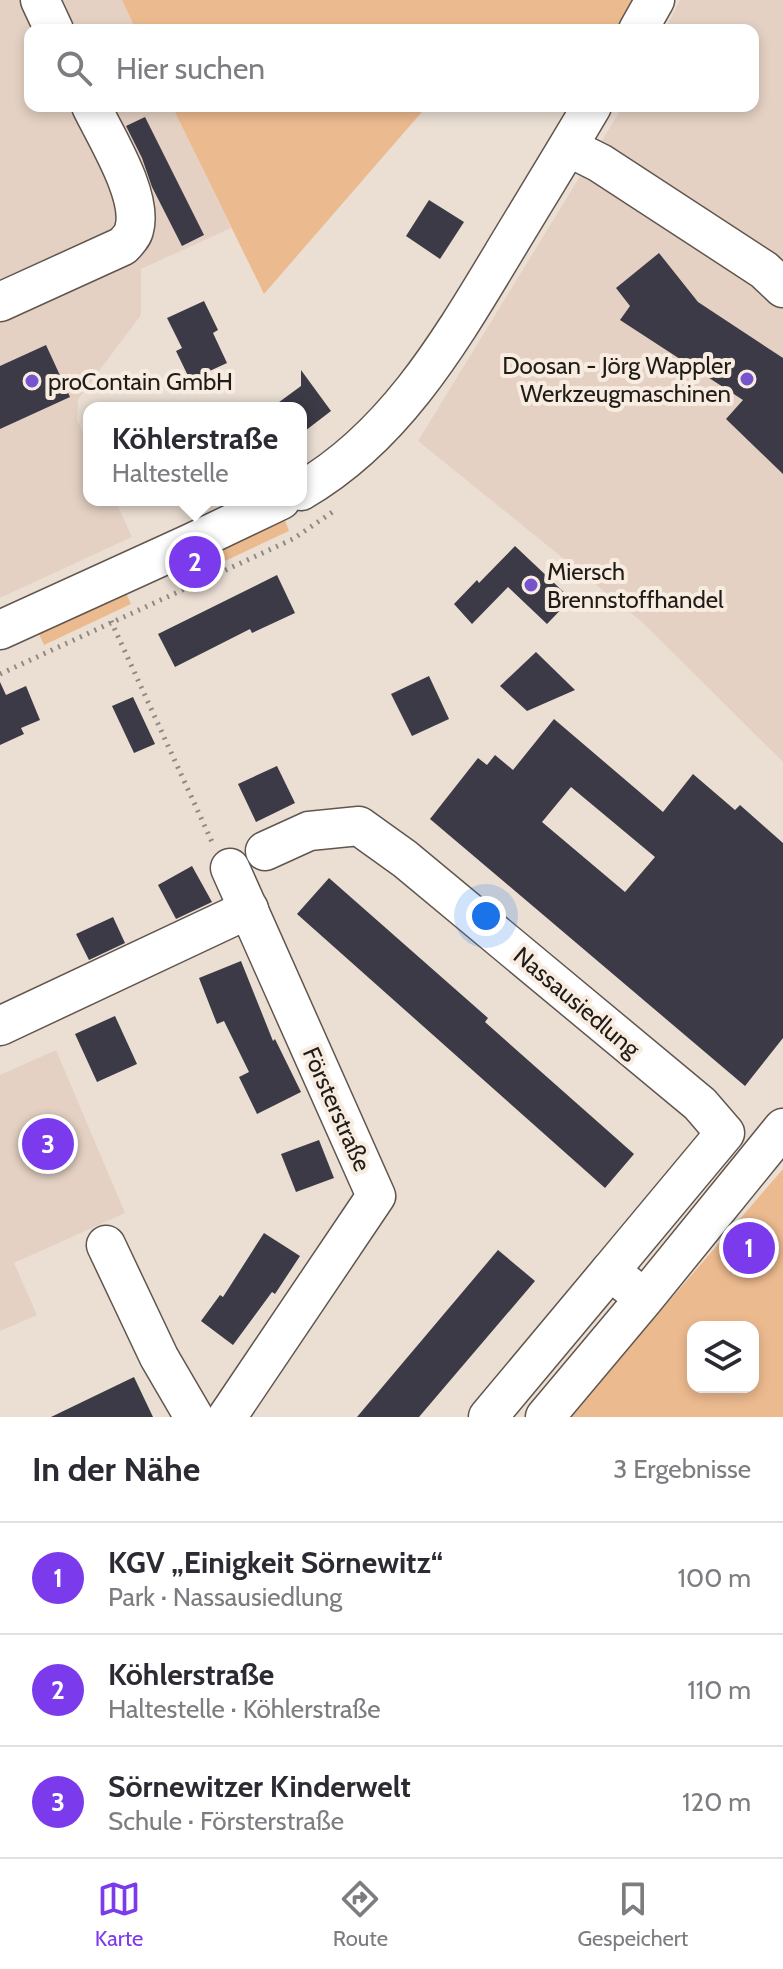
<!DOCTYPE html>
<html lang="de">
<head>
<meta charset="utf-8">
<style>
	body { margin:0; font-family:Cabin,sans-serif; background:#f2f2f3; color:#2b2b33 }
	.controls { position:absolute; right:24px; bottom:24px; display:grid; overflow:hidden; border-radius:16px; box-shadow:0 4px 12px #0003 }
	.controls button { width:72px; height:72px; display:grid; place-items:center; padding:0; border:0; border-bottom:2px solid #e1e1e2; background:#fff; color:#2b2b33; font:40px sans-serif }
	.you { position:absolute; left:486px; top:916px; width:28px; height:28px; margin:-20px; border:6px solid #fff; border-radius:50%; background:#1a73e8; box-shadow:0 0 0 12px #1a73e833 }
	.badge { display:grid; place-items:center; width:52px; height:52px; border-radius:50%; background:#7c3aed; color:#fff; font-size:26px; font-weight:700 }
	.pin { position:absolute; translate:-50% -50%; border:4px solid #fff; box-shadow:0 2px 8px #0006 }
	.popup { position:absolute; left:83px; top:402px; width:224px; height:104px; box-sizing:border-box; display:grid; place-content:center; border-radius:16px; background:#fff; filter:drop-shadow(0 2px 6px #0005); font-size:26px; white-space:nowrap; color:#7c7c81 }
	.popup b { font-size:30px; color:#2b2b33 }
	.popup::after { content:''; position:absolute; left:50%; top:100%; margin-left:-16px; border:16px solid transparent; border-top-color:#fff }
	.list { margin:0; padding:0; list-style:none }
	h2 { display:flex; justify-content:space-between; align-items:center; height:104px; margin:0; padding:0 32px; font-size:34px }
	h2 small { font-size:26px; font-weight:400; color:#7c7c81 }
	.list li { display:grid; grid-template-columns:52px 1fr auto; gap:24px; align-items:center; box-sizing:border-box; height:112px; padding:0 32px; border-top:2px solid #e1e1e2 }
	.list b { display:block; font-size:30px; white-space:nowrap }
	.list p { margin:0; font-size:26px; white-space:nowrap; color:#7c7c81 }
	.list em { font-size:26px; font-style:normal; color:#7c7c81 }
	.icon { flex:none; width:44px; height:44px; fill:none; stroke:currentColor; stroke-width:2; stroke-linecap:round; stroke-linejoin:round }
	.map { position:relative; flex:none; width:783px; height:1417px; overflow:hidden }
	.search { position:absolute; background:#fff; box-shadow:0 4px 12px #0003; left:24px; right:24px; top:24px; height:88px; display:flex; align-items:center; gap:20px; box-sizing:border-box; padding:0 28px; border-radius:16px; color:#7c7c81; font-size:30px }
	.sheet { height:440px; background:#fff }
	nav { display:flex; justify-content:space-around; align-items:center; box-sizing:border-box; height:112px; border-top:2px solid #e1e1e2; background:#fff; font-size:22px; color:#7c7c81 }
	nav a { display:grid; justify-items:center; gap:4px }
	nav .on { color:#7c3aed }
	.map>svg:first-child { display:block }
	.built { fill:#e4d1c3 }
	.green { fill:#ecba8f; fill-rule:evenodd }
	.building { fill:#3c3a46; fill-rule:evenodd }
	.lines { fill:none; stroke-linecap:round; stroke-linejoin:round }
	.minor-casing { stroke:#61564e; stroke-width:41 }
	.path { stroke:#918981; stroke-width:5; stroke-dasharray:2 6; stroke-linecap:butt }
	.minor { stroke:#fff; stroke-width:38 }
	.poi-dot { fill:#7554ce; stroke:#f8ece1; stroke-width:3 }
	.labels { text-anchor:middle; dominant-baseline:central; stroke-width:8; stroke-linejoin:round; paint-order:stroke }
	.poi-label { font-size:24px; fill:#201c18; stroke:#f8ece1; text-anchor:start }
	.street-label { font-size:24px; fill:#201c18; stroke:#f8ece1 }
</style>
</head>
<body>
<div class="map">
<svg width="783" height="1417" viewBox="0 0 783 1417">
	<rect width="100%" height="100%" fill="#ebdfd4"/>
	<!-- built -->
	<g class="built">
		<path d="M 0,0 L 122,0 L 136,30 L 30,30 L 30,106 L 172,106 L 231,228 L 141,269 L 141,315 L 78,399 L 77,420 L 89,446 L 89,500 L 115,500 L 132,537 L 0,598 Z"/>
		<path d="M 680,0 L 783,0 L 783,762 L 642,622 L 418,441 L 623,106 L 753,106 L 753,30 L 665,30 Z"/>
		<path d="M 56,1050 L 125,1213 L 14,1263 L 37,1315 L 0,1331 L 0,1075 Z"/>
	</g>
	<!-- green -->
	<g class="green">
		<path d="M 122,0 L 637,0 L 621,30 L 136,30 Z"/>
		<path d="M 172,106 L 427,106 L 264,294 Z"/>
		<path d="M 284,518 L 289,531 L 212,567 L 206,554 Z"/>
		<path d="M 125,591 L 131,604 L 44,645 L 38,632 Z"/>
		<path d="M 783,1169 L 783,1417 L 569,1417 ZM 693,1327 L 753,1327 L 753,1387 L 693,1387 Z"/>
	</g>
	<!-- building -->
	<g class="building">
		<path d="M 145,117 L 204,235 L 182,246 L 152,187 L 142,158 L 126,126 Z"/>
		<path d="M 429,200 L 464,222 L 440,259 L 406,236 Z"/>
		<path d="M 659,253 L 698,302 L 783,358 L 783,474 L 726,419 L 743,400 L 620,320 L 630,306 L 616,288 Z"/>
		<path d="M 204,301 L 218,330 L 213,333 L 227,363 L 190,380 L 176,351 L 182,348 L 167,318 Z"/>
		<path d="M 46,345 L 70,397 L 0,429 L 0,366 Z"/>
		<path d="M 301,370 L 331,411 L 301,434 L 301,408 L 271,408 L 301,386 Z"/>
		<path d="M 515,546 L 571,599 L 547,624 L 508,587 L 472,624 L 454,604 L 477,580 L 479,583 Z"/>
		<path d="M 277,575 L 295,613 L 252,633 L 250,629 L 175,667 L 158,634 Z"/>
		<path d="M 536,652 L 575,690 L 527,711 L 500,686 Z"/>
		<path d="M 429,676 L 449,719 L 412,736 L 391,694 Z"/>
		<path d="M 0,682 L 6,695 L 26,686 L 40,720 L 21,728 L 24,734 L 0,745 Z"/>
		<path d="M 133,697 L 155,744 L 134,753 L 112,706 Z"/>
		<path d="M 554,719 L 663,812 L 693,774 L 735,810 L 740,805 L 783,843 L 783,1038 L 745,1086 L 430,819 L 478,758 L 487,765 L 495,755 L 513,770 ZM 571,787 L 655,857 L 625,892 L 542,822 Z"/>
		<path d="M 277,766 L 295,803 L 256,822 L 238,784 Z"/>
		<path d="M 192,866 L 212,902 L 176,919 L 158,885 Z"/>
		<path d="M 329,878 L 488,1018 L 485,1022 L 634,1154 L 605,1188 L 297,914 Z"/>
		<path d="M 113,917 L 125,943 L 89,960 L 76,934 Z"/>
		<path d="M 241,961 L 273,1041 L 275,1039 L 301,1092 L 257,1114 L 239,1077 L 249,1072 L 224,1021 L 217,1024 L 199,978 Z"/>
		<path d="M 115,1016 L 137,1064 L 97,1082 L 75,1034 Z"/>
		<path d="M 319,1140 L 334,1178 L 296,1192 L 281,1154 Z"/>
		<path d="M 264,1233 L 300,1256 L 275,1294 L 272,1292 L 233,1345 L 201,1321 L 220,1295 L 223,1297 Z"/>
		<path d="M 498,1250 L 535,1281 L 419,1417 L 357,1417 Z"/>
		<path d="M 134,1377 L 153,1417 L 51,1417 Z"/>
	</g>
	<g class="lines">
		<defs>
			<g id="minor">
				<path d="M 40,0 L 54,30"/>
				<path d="M 638,30 L 655,0"/>
				<path d="M 568,147 L 600,163 L 764,270 L 783,288"/>
				<path d="M 0,302 L 123,246 C 127,241 133,236 134,230 C 144,197 106,137 91,106"/>
				<path d="M 301,491 C 393,438 448,345 501,257 C 531,207 562,157 592,106"/>
				<path d="M 0,630 L 189,544 L 281,500"/>
				<path d="M 265,851 L 309,831 L 359,826 L 405,859 L 700,1104 L 725,1133 L 610,1271"/>
				<path d="M 0,1026 L 249,909"/>
				<path d="M 106,1245 L 159,1357 L 194,1417"/>
				<path d="M 227,1417 L 376,1196 L 230,868"/>
				<path d="M 488,1417 L 610,1271 L 630,1287"/>
				<path d="M 545,1417 L 644,1299 L 783,1128"/>
			</g>
		</defs>
		<!-- minor casing -->
		<use href="#minor" class="minor-casing"/>
		<!-- path -->
		<g class="path">
			<path d="M 111,621 L 212,842"/>
			<path d="M 0,674 L 293,539 L 334,511"/>
		</g>
		<!-- minor -->
		<use href="#minor" class="minor"/>
	</g>
	<!-- markers -->
	<g class="poi-dot">
		<circle cx="747" cy="379" r="8"/>
		<circle cx="32" cy="381" r="8"/>
		<circle cx="531" cy="585" r="8"/>
	</g>
	<g class="labels">
		<!-- poi labels -->
		<g class="poi-label">
			<text x="731" y="365" text-anchor="end">Doosan - Jörg Wappler<tspan x="731" dy="28">Werkzeugmaschinen</tspan></text>
			<text x="48" y="381">proContain GmbH</text>
			<text x="547" y="571">Miersch<tspan x="547" dy="28">Brennstoffhandel</tspan></text>
		</g>
		<!-- street labels -->
		<g class="street-label">
			<text transform="translate(577 1002) rotate(40)">Nassausiedlung</text>
			<text transform="translate(337 1109) rotate(66)">Försterstraße</text>
		</g>
	</g>
</svg>
<div class="controls">
<button><svg class="icon" aria-label="layers" viewBox="0 0 24 24"><path d="M12 4l9 5-9 5-9-5zM3 14l9 5 9-5"/></svg></button>
</div>
<div class="you"></div>
<div class="pin badge" style="left:749px;top:1248px">1</div>
<div class="pin badge" style="left:195px;top:562px">2</div>
<div class="popup"><b>Köhlerstraße</b>Haltestelle</div>
<div class="pin badge" style="left:48px;top:1144px">3</div>
<div class="search"><svg class="icon" aria-label="search" viewBox="0 0 24 24"><circle cx="10" cy="10" r="6"/><path d="M15 15l6 6"/></svg>Hier suchen</div>
</div>
<section class="sheet">
<h2>In der Nähe<small>3 Ergebnisse</small></h2>
<ul class="list">
<li><span class="badge">1</span><div><b>KGV „Einigkeit Sörnewitz“</b><p>Park · Nassausiedlung</p></div><em>100 m</em></li>
<li><span class="badge">2</span><div><b>Köhlerstraße</b><p>Haltestelle · Köhlerstraße</p></div><em>110 m</em></li>
<li><span class="badge">3</span><div><b>Sörnewitzer Kinderwelt</b><p>Schule · Försterstraße</p></div><em>120 m</em></li>
</ul>
</section>
<nav>
<a class="on"><svg class="icon" aria-label="map" viewBox="0 0 24 24"><path d="M3 6l6-2 6 2 6-2v14l-6 2-6-2-6 2zM9 4v14M15 6v14"/></svg>Karte</a>
<a><svg class="icon" aria-label="directions" viewBox="0 0 24 24"><path d="M12 3l9 9-9 9-9-9zM9 14v-3h6M13 9l2 2-2 2"/></svg>Route</a>
<a><svg class="icon" aria-label="saved" viewBox="0 0 24 24"><path d="M7 4h10v16l-5-4-5 4z"/></svg>Gespeichert</a>
</nav>
</body>
</html>
